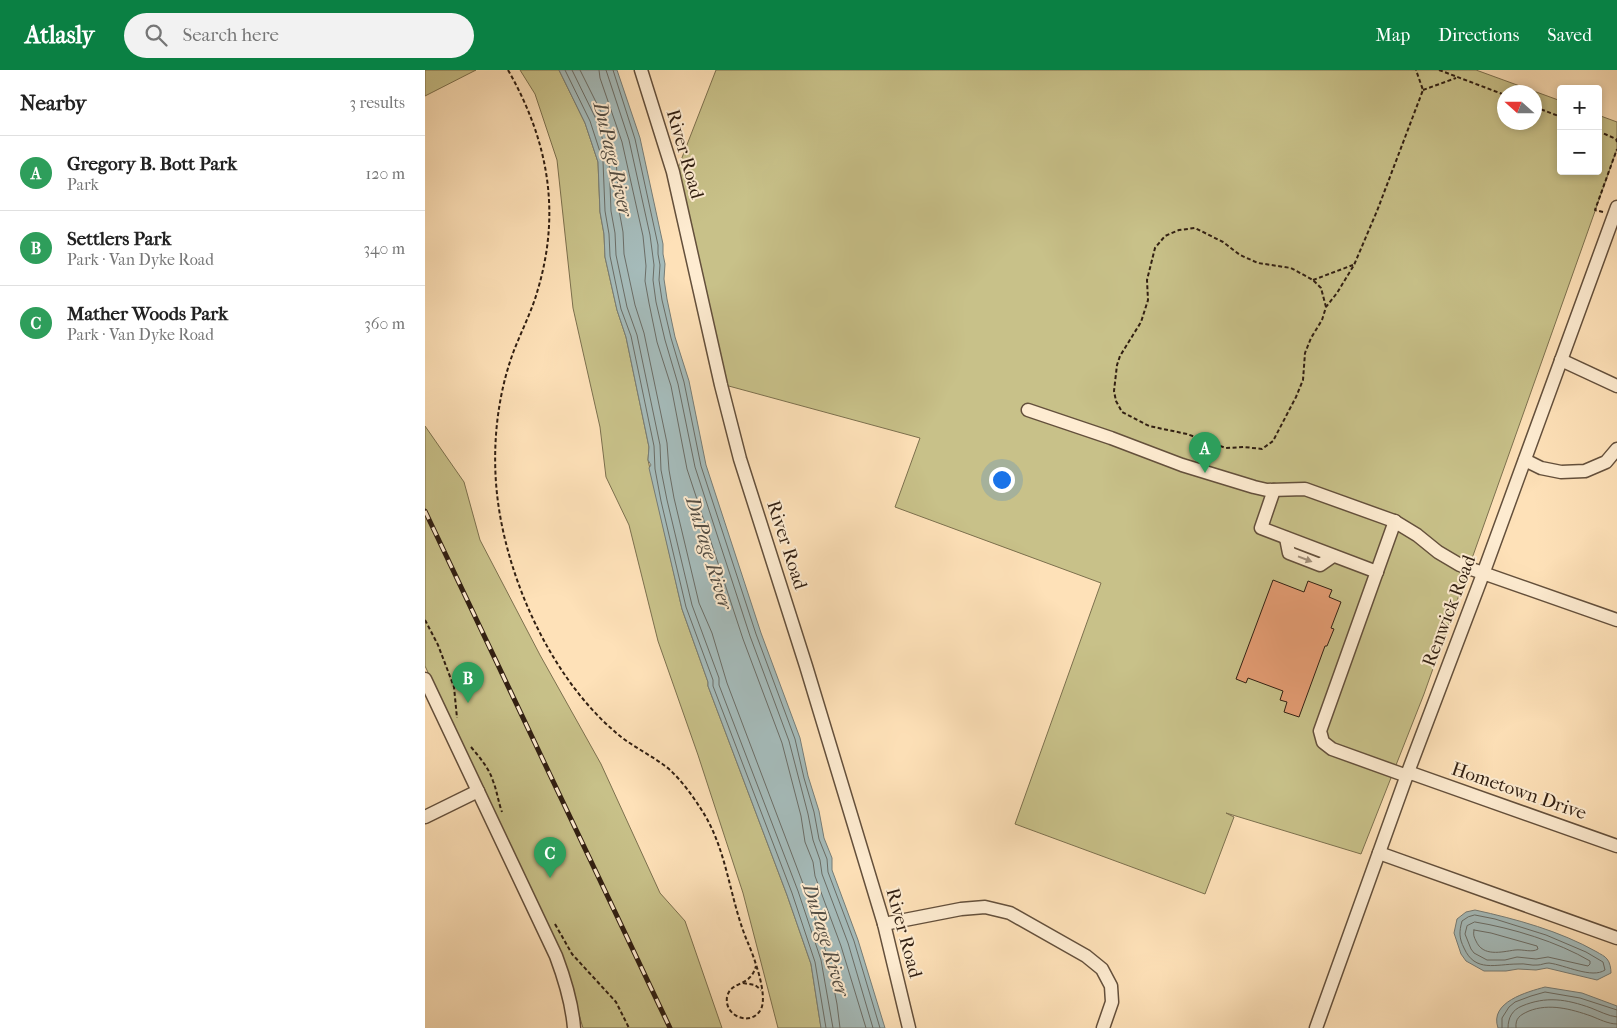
<!DOCTYPE html>
<html lang="en">
<head>
<meta charset="utf-8">
<style>
	body { margin:0; font-family:"IM FELL French Canon",serif; background:#f2f2f2; color:#222 }
	.controls { position:absolute; right:15px; top:15px; display:grid; overflow:hidden; border-radius:5px; box-shadow:0 2px 8px #0003 }
	.controls button { width:45px; height:45px; display:grid; place-items:center; padding:0; border:0; border-bottom:1px solid #e0e0e0; background:#fff; color:#222; font:25px sans-serif }
	.compass { position:absolute; left:1072px; top:15px; width:45px; height:45px; border-radius:50%; background:#fff; box-shadow:0 2px 8px #0003; rotate:291deg }
	.you { position:absolute; left:576px; top:409px; width:18px; height:18px; margin:-12px; border:4px solid #fff; border-radius:50%; background:#1a73e8; box-shadow:0 0 0 8px #1a73e833 }
	.badge { display:grid; place-items:center; width:32px; height:32px; border-radius:50%; background:#0b8043; color:#fff; font-size:16px; font-weight:700 }
	.pin { position:absolute; translate:-50% -41px; filter:drop-shadow(0 1px 2px #0008) }
	.pin::after { content:''; position:absolute; top:26px; width:18px; height:15px; background:inherit; clip-path:polygon(0 0,100% 0,50% 100%) }
	.list { margin:0; padding:0; list-style:none }
	h2 { display:flex; justify-content:space-between; align-items:center; height:65px; margin:0; padding:0 20px; font-size:21px }
	h2 small { font-size:16px; font-weight:400; color:#767676 }
	.list li { display:grid; grid-template-columns:32px 1fr auto; gap:15px; align-items:center; box-sizing:border-box; height:75px; padding:0 20px; border-top:1px solid #e0e0e0 }
	.list b { display:block; font-size:19px; white-space:nowrap }
	.list p { margin:0; font-size:16px; white-space:nowrap; color:#767676 }
	.list em { font-size:16px; font-style:normal; color:#767676 }
	.icon { flex:none; width:28px; height:28px; fill:none; stroke:currentColor; stroke-width:2; stroke-linecap:round; stroke-linejoin:round }
	.map { position:relative; flex:none; width:1192px; height:958px; overflow:hidden }
	header { display:flex; align-items:center; gap:30px; box-sizing:border-box; height:70px; padding:0 25px; background:#0b8043; color:#fff }
	header strong { font-size:24px }
	nav { display:flex; gap:28px; margin-inline-start:auto; font-size:18px }
	.search { width:350px; height:45px; background:#f2f2f2; display:flex; align-items:center; gap:12px; box-sizing:border-box; padding:0 18px; border-radius:28px; color:#767676; font-size:19px }
	main { display:flex }
	aside { flex:1; background:#fff }
	.map>svg:first-child { display:block }
	.green { fill:#c8c189; stroke:#7c704e; fill-rule:evenodd }
	.water { fill:#a5bbba; stroke:#777d77 }
	.lines { fill:none; stroke-linecap:round; stroke-linejoin:round }
	.shore { stroke:#6b6d66; stroke-width:1 }
	.building { fill:#e49c73; stroke:#311f12 }
	.minor-casing { stroke:#64503c; stroke-width:15 }
	.path { stroke:#311f12; stroke-width:2; stroke-dasharray:4 2.5; stroke-linecap:butt }
	.minor { stroke:#feecd1; stroke-width:12 }
	.rail-casing { stroke:#311f12; stroke-width:5 }
	.rail { stroke:#feecd1; stroke-width:3; stroke-dasharray:9; stroke-linecap:butt }
	.oneway { fill:#a2907b }
	.labels { text-anchor:middle; dominant-baseline:central; stroke-width:4; stroke-linejoin:round; paint-order:stroke }
	.street-label { font-size:19px; fill:#311f12; stroke:#feecd1 }
	.water-label { font-size:20px; font-style:italic; fill:#544e44; stroke:#feecd1 }
</style>
</head>
<body>
<header>
<strong>Atlasly</strong>
<div class="search"><svg class="icon" aria-label="search" viewBox="0 0 24 24"><circle cx="10" cy="10" r="6"/><path d="M15 15l6 6"/></svg>Search here</div>
<nav><a>Map</a><a>Directions</a><a>Saved</a></nav>
</header>
<main>
<aside>
<h2>Nearby<small>3 results</small></h2>
<ul class="list">
<li><span class="badge" style="background:#2e9e5b">A</span><div><b>Gregory B. Bott Park</b><p>Park</p></div><em>120 m</em></li>
<li><span class="badge" style="background:#2e9e5b">B</span><div><b>Settlers Park</b><p>Park · Van Dyke Road</p></div><em>340 m</em></li>
<li><span class="badge" style="background:#2e9e5b">C</span><div><b>Mather Woods Park</b><p>Park · Van Dyke Road</p></div><em>360 m</em></li>
</ul>
</aside>
<div class="map">
<svg width="1192" height="958" viewBox="0 0 1192 958">
	<rect width="100%" height="100%" fill="#fee1b8"/>
	<filter id="stains"><feTurbulence type="fractalNoise" baseFrequency=".004" numOctaves="4"/><feColorMatrix values="0 0 0 0 .2 0 0 0 0 .09 0 0 0 0 .02 0 0 0 .5 -.17"/></filter>
	<radialGradient id="worn" r=".72"><stop offset=".6" stop-color="#630" stop-opacity="0"/><stop offset="1" stop-color="#630" stop-opacity=".3"/></radialGradient>
	<!-- green -->
	<g class="green">
		<path d="M 0,0 L 51,0 L 0,26 Z"/>
		<path d="M 95,0 L 134,0 L 160,53 L 173,92 L 175,142 L 179,164 L 180,187 L 192,240 L 201,267 L 224,377 L 223,390 L 257,539 L 283,612 L 283,616 L 362,825 L 386,894 L 396,958 L 353,958 L 318,823 L 273,685 L 233,571 L 204,455 L 181,407 L 175,357 L 148,238 L 132,90 L 110,24 Z"/>
		<path d="M 291,0 L 1051,0 L 1136,31 L 1136,101 L 1173,101 L 1173,45 L 1192,52 L 1192,79 L 999,624 L 936,784 L 801,743 L 809,747 L 780,824 L 590,754 L 676,513 L 470,437 L 495,368 L 300,315 L 251,103 ZM 1080,22 L 1110,22 L 1110,52 L 1080,52 Z"/>
		<path d="M 0,356 L 39,412 L 55,470 L 115,585 L 176,694 L 235,823 L 260,851 L 297,958 L 158,958 L 136,884 L 0,596 Z"/>
	</g>
	<!-- water -->
	<g class="water">
		<path d="M 134,0 L 192,0 L 215,68 L 238,174 L 238,184 L 240,194 L 239,209 L 242,229 L 250,267 L 264,311 L 281,395 L 336,563 L 375,668 L 383,706 L 394,741 L 399,768 L 407,788 L 407,800 L 433,870 L 460,958 L 396,958 L 386,894 L 362,825 L 283,616 L 283,612 L 257,539 L 224,398 L 226,395 L 223,390 L 224,377 L 201,267 L 192,240 L 180,187 L 179,164 L 175,142 L 173,92 L 160,53 Z"/>
		<path d="M 1050,840 C 1091,849 1135,861 1172,882 C 1175,884 1180,886 1182,889 C 1185,892 1186,899 1186,903 L 1172,910 L 1122,898 L 1111,900 L 1093,899 L 1081,901 L 1059,901 L 1041,891 L 1036,884 L 1029,863 L 1032,849 L 1041,842 Z"/>
		<path d="M 1120,917 L 1157,923 L 1192,936 L 1192,958 L 1073,958 C 1064,932 1102,922 1120,917 Z"/>
	</g>
	<g class="lines">
		<!-- shore -->
		<g class="shore">
			<path d="M 140,0 L 165,51 L 178,91 L 180,141 L 184,164 L 185,186 L 196,239 L 206,266 L 229,376 L 230,399 L 236,431 L 261,537 L 288,610 L 288,616 L 367,823 L 390,892 L 401,958"/>
			<path d="M 147,0 L 171,49 L 184,89 L 186,141 L 190,163 L 191,185 L 202,237 L 212,265 L 235,375 L 236,400 L 242,430 L 267,535 L 294,608 L 294,615 L 373,821 L 396,890 L 408,958"/>
			<path d="M 155,0 L 178,46 L 191,88 L 194,140 L 198,162 L 199,184 L 210,235 L 219,263 L 242,373 L 244,400 L 249,428 L 274,533 L 287,563 L 302,613 L 380,819 L 403,888 L 412,934 L 415,958"/>
			<path d="M 174,0 L 175,8 L 197,72 L 218,166 L 221,196 L 220,211 L 224,233 L 232,272 L 246,316 L 262,399 L 318,569 L 357,673 L 376,746 L 380,772 L 388,792 L 390,806 L 416,876 L 441,958"/>
			<path d="M 181,0 L 204,70 L 225,165 L 229,195 L 228,210 L 231,232 L 240,270 L 253,314 L 270,397 L 325,566 L 364,671 L 383,744 L 388,770 L 395,790 L 397,804 L 423,873 L 448,958"/>
			<path d="M 188,0 L 210,69 L 233,175 L 233,184 L 235,195 L 234,210 L 237,230 L 246,268 L 259,312 L 276,396 L 331,564 L 370,669 L 379,708 L 389,742 L 394,769 L 402,789 L 403,802 L 429,871 L 455,958"/>
			<path d="M 1050,845 L 1070,849 L 1121,865 L 1161,882 L 1178,892 L 1180,900 C 1167,909 1140,895 1124,893 C 1120,893 1116,895 1113,895 C 1106,896 1100,893 1093,894 C 1071,894 1050,903 1039,878 C 1034,868 1034,862 1037,851 L 1043,847 Z"/>
			<path d="M 1050,852 C 1087,858 1133,872 1165,891 L 1165,894 L 1163,896 L 1123,887 L 1111,889 L 1092,887 L 1080,890 L 1062,890 L 1049,883 L 1046,879 L 1040,864 L 1042,856 Z"/>
			<path d="M 1049,860 L 1066,863 L 1112,876 L 1113,879 C 1107,883 1098,879 1090,880 C 1076,882 1058,887 1051,871 C 1049,867 1048,865 1049,860 Z"/>
			<path d="M 1077,958 L 1077,948 L 1084,937 L 1090,932 L 1106,926 L 1120,922 L 1155,928 L 1192,940"/>
			<path d="M 1083,958 C 1083,948 1087,940 1097,936 C 1121,926 1141,929 1166,938 C 1174,941 1183,946 1192,947"/>
			<path d="M 1091,958 C 1090,948 1095,945 1104,941 C 1124,933 1146,939 1166,946 C 1174,949 1183,954 1192,954"/>
		</g>
	</g>
	<!-- building -->
	<path class="building" d="M 848,510 L 879,522 L 883,511 L 907,520 L 904,527 L 916,532 L 906,558 L 909,559 L 902,576 L 900,576 L 874,647 L 859,642 L 862,632 L 855,630 L 858,621 L 823,608 L 821,613 L 811,609 Z"/>
	<g class="lines">
		<defs>
			<g id="minor">
				<path d="M 216,0 L 248,102 L 296,315 L 315,389 L 381,596 L 459,854 L 484,958"/>
				<path d="M 1136,290 L 1192,316"/>
				<path d="M 603,340 L 686,368 L 757,395 L 829,417 L 842,420 L 880,419 L 969,451 L 992,465 L 1013,482 L 1035,495 L 1192,550"/>
				<path d="M 1100,390 L 1116,398 L 1136,402 L 1160,401 L 1181,392 L 1192,379"/>
				<path d="M 849,420 L 836,458 L 952,502"/>
				<path d="M 970,451 L 895,661 L 898,672 L 907,679 L 982,706"/>
				<path d="M 861,468 L 864,483 L 895,495 L 908,486"/>
				<path d="M 0,609 L 131,886 C 140,910 147,932 149,958"/>
				<path d="M 983,702 L 1192,776"/>
				<path d="M 0,747 L 53,721"/>
				<path d="M 954,783 L 1192,868"/>
				<path d="M 459,854 L 536,839 L 560,837 L 585,843 L 661,886 L 677,899 L 686,916 L 687,932 L 678,958"/>
				<path d="M 891,958 L 983,702 L 1058,504 L 1192,137"/>
			</g>
		</defs>
		<!-- minor casing -->
		<use href="#minor" class="minor-casing"/>
		<!-- path -->
		<g class="path">
			<path d="M 83,0 C 123,70 136,141 113,219 C 107,241 96,262 88,283 C 72,327 67,377 72,424 C 81,507 125,605 188,660 C 205,676 227,685 244,699 C 256,710 267,725 276,739 C 303,780 304,829 323,873 C 329,887 343,925 336,939 C 327,957 299,947 302,927 C 306,910 325,918 331,896"/>
			<path d="M 1014,0 L 1080,25"/>
			<path d="M 998,20 L 1031,8"/>
			<path d="M 1110,37 L 1136,47"/>
			<path d="M 1173,61 L 1191,69 L 1192,72"/>
			<path d="M 1178,142 L 1170,140 L 1192,79"/>
			<path d="M 888,210 L 928,195"/>
			<path d="M 901,237 L 896,218 L 888,210 L 866,198 L 833,193 L 815,185 L 798,172 L 770,158 L 754,160 L 740,166 L 730,178 L 722,210 L 723,230 L 716,252 L 695,286 L 692,295 L 689,321 L 691,331 L 697,342 L 724,356 L 762,364 L 801,378 L 819,377 L 837,379 L 848,371 L 871,327 L 878,310 L 880,283 L 886,268 L 897,250 L 901,237 L 912,223 L 929,195 L 952,141 L 998,20 L 991,0"/>
			<path d="M 0,550 L 13,575 L 29,617 L 32,648"/>
			<path d="M 46,677 C 55,688 64,698 68,711 C 72,721 73,731 77,742"/>
			<path d="M 130,854 L 147,884 L 191,932 L 204,958"/>
			<path d="M 318,913 L 330,915 L 336,920"/>
		</g>
		<!-- minor -->
		<use href="#minor" class="minor"/>
		<defs>
			<path id="rail" d="M 0,441 L 245,958"/>
		</defs>
		<!-- rail casing -->
		<use href="#rail" class="rail-casing"/>
		<!-- rail -->
		<use href="#rail" class="rail"/>
	</g>
	<!-- one-way arrows -->
	<defs><path id="oneway-solid" d="M-6-.8H1V-3.2L6.5 0L1 3.2V.8H-6Z" transform="scale(1.25)"/></defs>
	<use class="oneway" href="#oneway-solid" transform="translate(880 489) rotate(21)"/>
	<g class="labels">
		<!-- street labels -->
		<g class="street-label">
			<text transform="translate(260 84) rotate(74)">River Road</text>
			<text transform="translate(362 475) rotate(72)">River Road</text>
			<text transform="translate(1024 541) rotate(-69)">Renwick Road</text>
			<text transform="translate(1094 721) rotate(19)">Hometown Drive</text>
			<text transform="translate(479 863) rotate(75)">River Road</text>
		</g>
		<!-- water labels -->
		<g class="water-label">
			<text transform="translate(188 89) rotate(77)">DuPage River</text>
			<text transform="translate(284 483) rotate(73)">DuPage River</text>
			<text transform="translate(401 870) rotate(73)">DuPage River</text>
		</g>
	</g>
	<rect width="100%" height="100%" filter="url(#stains)"/>
	<rect width="100%" height="100%" fill="url(#worn)"/>
</svg>
<div class="controls">
<button>+</button>
<button>−</button>
</div>
<svg class="compass" viewBox="-18 -18 36 36"><path d="M0-13l5 13h-10z" fill="#e53935"/><path d="M0 13l5-13h-10z" fill="#767676"/></svg>
<div class="you"></div>
<div class="pin badge" style="left:780px;top:403px;background:#2e9e5b">A</div>
<div class="pin badge" style="left:43px;top:633px;background:#2e9e5b">B</div>
<div class="pin badge" style="left:125px;top:808px;background:#2e9e5b">C</div>
</div>
</main>
</body>
</html>
